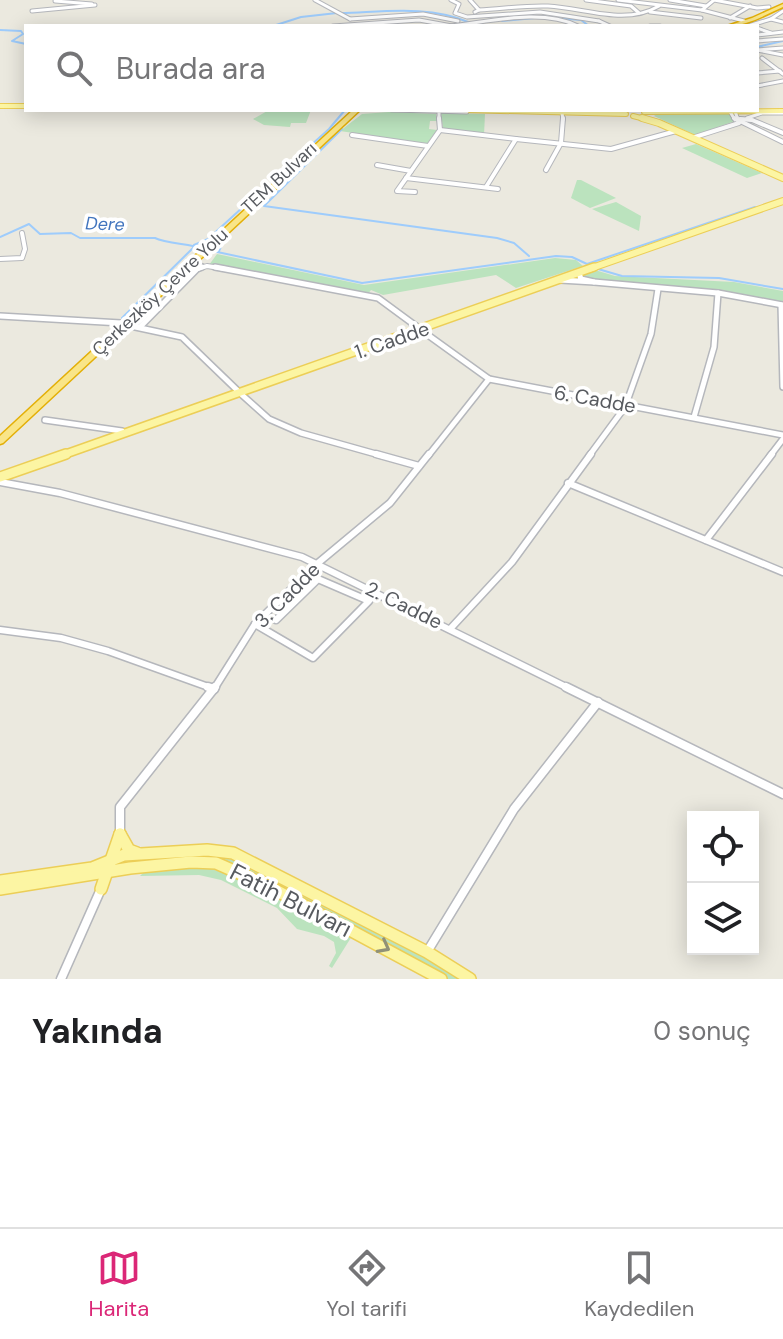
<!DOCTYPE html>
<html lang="tr">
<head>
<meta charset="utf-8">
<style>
	body { margin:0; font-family:"DM Sans",sans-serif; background:#f2f2f2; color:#202124 }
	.controls { position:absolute; right:24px; bottom:24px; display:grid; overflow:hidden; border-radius:0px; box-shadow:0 4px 20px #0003 }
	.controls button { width:72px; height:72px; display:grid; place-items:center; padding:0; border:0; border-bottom:2px solid #e0e0e0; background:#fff; color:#202124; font:40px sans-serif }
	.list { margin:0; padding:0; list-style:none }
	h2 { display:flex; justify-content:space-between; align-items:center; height:104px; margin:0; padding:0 32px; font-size:34px }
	h2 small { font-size:26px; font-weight:400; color:#757577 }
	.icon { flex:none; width:44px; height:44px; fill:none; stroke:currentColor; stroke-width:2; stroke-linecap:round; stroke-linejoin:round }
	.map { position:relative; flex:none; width:783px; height:979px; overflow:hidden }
	.search { position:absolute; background:#fff; box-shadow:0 4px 20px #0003; left:24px; right:24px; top:24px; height:88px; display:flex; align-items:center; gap:20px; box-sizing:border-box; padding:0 28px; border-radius:0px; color:#757577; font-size:30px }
	.sheet { height:248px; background:#fff }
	nav { display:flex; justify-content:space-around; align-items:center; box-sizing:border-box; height:112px; border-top:2px solid #e0e0e0; background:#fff; font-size:22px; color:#757577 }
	nav a { display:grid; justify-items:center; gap:4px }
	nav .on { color:#db2777 }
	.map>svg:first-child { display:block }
	.green { fill:#bbe3be }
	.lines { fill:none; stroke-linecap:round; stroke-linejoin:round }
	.stream { stroke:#9eccfc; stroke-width:2 }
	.minor-far4-casing { stroke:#b5b7bc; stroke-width:5 }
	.minor-far3-casing { stroke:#b5b7bc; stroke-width:6 }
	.minor-far2-casing { stroke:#b5b7bc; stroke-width:8 }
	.minor-far1-casing { stroke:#b5b7bc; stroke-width:9 }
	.minor-casing { stroke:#b5b7bc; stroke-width:11 }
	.major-far4-casing { stroke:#ecce57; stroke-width:6 }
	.major-far3-casing { stroke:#ecce57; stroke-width:8 }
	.major-far2-casing { stroke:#ecce57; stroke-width:10 }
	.major-far1-casing { stroke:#ecce57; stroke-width:12 }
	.major-casing { stroke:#ecce57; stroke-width:14 }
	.highway-casing { stroke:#e3af07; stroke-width:3 }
	.minor-far4 { stroke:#fff; stroke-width:3 }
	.minor-far3 { stroke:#fff; stroke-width:4 }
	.minor-far2 { stroke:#fff; stroke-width:5 }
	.minor-far1 { stroke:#fff; stroke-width:6 }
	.minor { stroke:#fff; stroke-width:8 }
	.major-far4 { stroke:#fcf5a3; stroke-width:4 }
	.major-far3 { stroke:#fcf5a3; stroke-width:6 }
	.major-far2 { stroke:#fcf5a3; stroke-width:7 }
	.major-far1 { stroke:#fcf5a3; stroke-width:9 }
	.major { stroke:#fcf5a3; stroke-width:11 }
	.highway { fill:#f9e588; fill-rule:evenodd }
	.oneway { stroke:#919177 }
	.labels { text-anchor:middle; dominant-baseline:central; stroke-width:7; stroke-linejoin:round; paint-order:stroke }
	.far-street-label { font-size:18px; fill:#585b60; stroke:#fff }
	.far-water-label { font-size:18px; font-style:italic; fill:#4275be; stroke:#fff }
	.street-label { font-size:20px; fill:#585b60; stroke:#fff }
	.near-street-label { font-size:24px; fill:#585b60; stroke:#fff }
</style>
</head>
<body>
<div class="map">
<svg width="783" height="979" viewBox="0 0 783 979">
	<rect width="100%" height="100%" fill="#ebe9df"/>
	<!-- green -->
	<g class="green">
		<path d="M 269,110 L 311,110 L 306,123 L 291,123 L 290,127 L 264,125 L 253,119 Z"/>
		<path d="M 389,112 L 436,114 L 437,121 L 430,121 L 429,129 L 437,130 L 427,144 L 340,131 L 362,114 Z"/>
		<path d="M 659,112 L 729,112 L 735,121 L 695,135 L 654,116 Z"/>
		<path d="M 441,113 L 485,114 L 484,135 L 443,128 Z"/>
		<path d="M 696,144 L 762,173 L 747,178 L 682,148 Z"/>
		<path d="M 577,180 L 581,180 L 616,198 L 590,208 L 571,198 Z"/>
		<path d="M 616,202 L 641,216 L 639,231 L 592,209 Z"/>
		<path d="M 217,254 L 364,285 L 555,258 L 576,260 L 583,266 L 516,288 L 496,275 L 383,295 L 371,290 L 367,295 L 209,265 Z"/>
		<path d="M 595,270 L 615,276 L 734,282 L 783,291 L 783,304 L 740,295 L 585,279 L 580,275 Z"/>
		<path d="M 204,855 L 240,861 L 465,979 L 446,979 L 232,866 L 138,865 L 138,859 Z"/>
		<path d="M 203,866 L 250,882 L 352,936 L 332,968 L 329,966 L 336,953 L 334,942 L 324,936 L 297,929 L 277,908 L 221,880 L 199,875 L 140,876 L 144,872 Z"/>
	</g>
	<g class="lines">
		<!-- stream -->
		<g class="stream">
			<path d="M 341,13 C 383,12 429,5 468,22"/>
			<path d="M 556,18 L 581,20 L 589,26"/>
			<path d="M 502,21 L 546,17"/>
			<path d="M 177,26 L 194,26"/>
			<path d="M 273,26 L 301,17 L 337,13"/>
			<path d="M 634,26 L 673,26"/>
			<path d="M 0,30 L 21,31 L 23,34 L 12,41 L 26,44"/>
			<path d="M 757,47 L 783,41"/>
			<path d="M 342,129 L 264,206 L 497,238 L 514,243 L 529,256"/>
			<path d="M 273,179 L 329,129 L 345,110"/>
			<path d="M 0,237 L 29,224 L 40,234 L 71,233 L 80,238 L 155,238 C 165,243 188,244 202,248"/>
			<path d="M 194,245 L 208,239 L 243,207"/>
			<path d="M 208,250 L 362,283 L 556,256 L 572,257 L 587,264 L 755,207"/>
			<path d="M 219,251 L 225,238"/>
			<path d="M 598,269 L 622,276 L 719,278 L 783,289"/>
			<path d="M 122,318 L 195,246"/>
		</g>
		<defs>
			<g id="minor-far4">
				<path d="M 315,0 L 350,19"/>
				<path d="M 451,0 L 459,4 L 455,13 L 467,17 L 540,12 L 599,21"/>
				<path d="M 470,0 L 479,10 L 475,12"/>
				<path d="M 586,0 L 631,6 L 639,13"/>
				<path d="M 618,0 L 702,10 L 744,21"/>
				<path d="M 670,0 L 706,6"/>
				<path d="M 55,1 L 92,4"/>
				<path d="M 479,10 C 502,9 525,5 548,6 C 585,8 625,26 659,6"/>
				<path d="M 702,10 L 714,0 L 757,8 L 769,7"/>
				<path d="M 32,11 L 95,5"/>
				<path d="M 650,12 L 701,18"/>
				<path d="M 730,18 L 750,6"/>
				<path d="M 350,19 L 423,14 L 458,21"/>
				<path d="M 771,19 L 783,22"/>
				<path d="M 599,21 L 610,26"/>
				<path d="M 333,26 L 419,20 L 452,26"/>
				<path d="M 450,26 C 489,22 541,8 578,26"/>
				<path d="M 650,26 L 660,26"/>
				<path d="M 748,26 L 771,19 L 783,11"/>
				<path d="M 757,28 L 771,33"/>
				<path d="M 757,35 L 783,32"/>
				<path d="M 757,41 L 783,39"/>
				<path d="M 757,50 L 783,55"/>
				<path d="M 757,50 L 783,48"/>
				<path d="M 762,58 L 783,74"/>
				<path d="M 757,73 L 780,71"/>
				<path d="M 757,86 L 783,81"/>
				<path d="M 392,110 L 467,112"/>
				<path d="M 729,110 L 735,120"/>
				<path d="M 735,111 L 738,120"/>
				<path d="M 439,112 L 439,120"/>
				<path d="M 562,113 L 563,120"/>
				<path d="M 747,118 L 762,113 L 783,113"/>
				<path d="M 740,119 L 753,120"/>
			</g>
			<g id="minor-far3">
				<path d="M 734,118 L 783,142"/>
				<path d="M 740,119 L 752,120 L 783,133"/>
				<path d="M 440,130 L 516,139 L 486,187"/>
				<path d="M 352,135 L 428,146"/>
				<path d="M 695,137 L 739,123 L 737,118"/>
				<path d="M 516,139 L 611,149 L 676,131"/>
				<path d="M 377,165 L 411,171"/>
				<path d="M 546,170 L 561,143 L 563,118"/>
				<path d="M 406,178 L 498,189"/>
				<path d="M 415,192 L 397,191 L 440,130 L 439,118"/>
				<path d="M 0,259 L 22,258 L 25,249 L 22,233"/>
				<path d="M 197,269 L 207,266 L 226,269"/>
			</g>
			<g id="minor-far2">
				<path d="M 215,267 L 378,298 L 416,326"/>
				<path d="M 560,280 L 594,282 L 581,279 L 579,273"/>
				<path d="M 594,282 L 718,293 L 783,305"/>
				<path d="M 781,305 L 783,387"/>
				<path d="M 0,316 L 121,323"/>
				<path d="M 126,325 L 182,337 L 238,391"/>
				<path d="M 140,327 L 197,269 L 202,267"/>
				<path d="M 421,330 L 489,379 L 783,435"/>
				<path d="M 241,394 L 269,419 L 301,433 L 383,456"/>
				<path d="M 694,417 L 714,347 L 718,293"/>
				<path d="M 45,420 L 122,431"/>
				<path d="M 428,456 L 489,379"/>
				<path d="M 589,456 L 625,407 L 651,334 L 658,289"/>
				<path d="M 770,456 L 783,439"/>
			</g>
			<g id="minor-far1">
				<path d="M 376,454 L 419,466"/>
				<path d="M 0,482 L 60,493 L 302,557 L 570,689"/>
				<path d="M 568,483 L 783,572"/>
				<path d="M 706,540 L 772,454"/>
				<path d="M 255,624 L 313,658 L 369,601 L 318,579 L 276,620"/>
				<path d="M 451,628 L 512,562 L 591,454"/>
				<path d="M 0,630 L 61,638 L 108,651 L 214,689"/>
				<path d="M 214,689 L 255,624 L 318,563 L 390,503 L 429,454"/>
			</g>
			<g id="minor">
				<path d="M 208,687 L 214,689"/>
				<path d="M 566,687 L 783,794"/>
				<path d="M 120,834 L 120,807 L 215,687"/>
				<path d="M 427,952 L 514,809 L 598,702"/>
				<path d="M 61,979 L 101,889"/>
			</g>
			<g id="major-far4">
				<path d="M 0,106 L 26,106"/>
				<path d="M 462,110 L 626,114"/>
				<path d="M 644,112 L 783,111"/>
				<path d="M 633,116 L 649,120"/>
			</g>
			<g id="major-far3">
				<path d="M 642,118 L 659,123 L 783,178"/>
				<path d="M 589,269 L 783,201"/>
			</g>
			<path id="major-far2" d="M 60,456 L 594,267"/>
			<path id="major-far1" d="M 0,477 L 66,454"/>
			<g id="major">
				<path d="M 120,834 L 129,850 L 137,853"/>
				<path d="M 0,881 L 92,868 L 124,855 L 207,850 L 233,853 L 427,952 L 470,979"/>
				<path d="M 0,889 L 130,868 L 191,862 L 216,863 L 268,886 L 441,979"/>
				<path d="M 101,889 L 120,834"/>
			</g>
			<g id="highway">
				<path d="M 783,4 L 783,7 C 765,15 747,26 727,26 L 752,18 Z"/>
				<path d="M 353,110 L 360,110 L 3,443 L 0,444 L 0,436 Z"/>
			</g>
		</defs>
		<!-- minor-far4 casing -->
		<use href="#minor-far4" class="minor-far4-casing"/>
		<!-- minor-far3 casing -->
		<use href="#minor-far3" class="minor-far3-casing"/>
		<!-- minor-far2 casing -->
		<use href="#minor-far2" class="minor-far2-casing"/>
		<!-- minor-far1 casing -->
		<use href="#minor-far1" class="minor-far1-casing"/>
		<!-- minor casing -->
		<use href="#minor" class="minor-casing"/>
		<!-- major-far4 casing -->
		<use href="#major-far4" class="major-far4-casing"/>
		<!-- major-far3 casing -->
		<use href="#major-far3" class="major-far3-casing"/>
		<!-- major-far2 casing -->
		<use href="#major-far2" class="major-far2-casing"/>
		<!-- major-far1 casing -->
		<use href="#major-far1" class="major-far1-casing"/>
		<!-- major casing -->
		<use href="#major" class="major-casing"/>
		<!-- highway casing -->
		<use href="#highway" class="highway-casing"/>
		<!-- minor-far4 -->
		<use href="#minor-far4" class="minor-far4"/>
		<!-- minor-far3 -->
		<use href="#minor-far3" class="minor-far3"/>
		<!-- minor-far2 -->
		<use href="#minor-far2" class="minor-far2"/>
		<!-- minor-far1 -->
		<use href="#minor-far1" class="minor-far1"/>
		<!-- minor -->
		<use href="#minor" class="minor"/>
		<!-- major-far4 -->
		<use href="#major-far4" class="major-far4"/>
		<!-- major-far3 -->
		<use href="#major-far3" class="major-far3"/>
		<!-- major-far2 -->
		<use href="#major-far2" class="major-far2"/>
		<!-- major-far1 -->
		<use href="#major-far1" class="major-far1"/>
		<!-- major -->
		<use href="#major" class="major"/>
		<!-- highway -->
		<use href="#highway" class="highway"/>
	</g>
	<!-- one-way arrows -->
	<defs><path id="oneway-chevron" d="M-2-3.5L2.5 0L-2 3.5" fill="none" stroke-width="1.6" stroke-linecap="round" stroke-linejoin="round" transform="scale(2)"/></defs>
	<use class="oneway" href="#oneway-chevron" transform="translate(384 947) rotate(28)"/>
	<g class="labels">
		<!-- far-street labels -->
		<g class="far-street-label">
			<text transform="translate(279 178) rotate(-43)">TEM Bulvarı</text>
			<text transform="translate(160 292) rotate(-43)">Çerkezköy Çevre Yolu</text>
		</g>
		<!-- far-water labels -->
		<g class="far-water-label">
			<text transform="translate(105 224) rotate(2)">Dere</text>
		</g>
		<!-- street labels -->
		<g class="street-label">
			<text transform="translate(392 340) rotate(-19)">1. Cadde</text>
			<text transform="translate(595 399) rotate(10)">6. Cadde</text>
			<text transform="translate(287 595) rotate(-45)">3. Cadde</text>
			<text transform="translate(404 605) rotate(26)">2. Cadde</text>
		</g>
		<!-- near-street labels -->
		<g class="near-street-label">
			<text transform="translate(291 900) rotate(27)">Fatih Bulvarı</text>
		</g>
	</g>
</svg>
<div class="controls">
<button><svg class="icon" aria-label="locate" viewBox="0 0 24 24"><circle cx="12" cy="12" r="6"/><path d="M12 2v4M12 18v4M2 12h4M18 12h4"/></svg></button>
<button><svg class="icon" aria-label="layers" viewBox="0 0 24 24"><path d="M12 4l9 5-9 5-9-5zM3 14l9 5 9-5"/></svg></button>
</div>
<div class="search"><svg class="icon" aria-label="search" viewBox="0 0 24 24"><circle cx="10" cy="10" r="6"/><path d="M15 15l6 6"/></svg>Burada ara</div>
</div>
<section class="sheet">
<h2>Yakında<small>0 sonuç</small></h2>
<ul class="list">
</ul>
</section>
<nav>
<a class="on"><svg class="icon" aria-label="map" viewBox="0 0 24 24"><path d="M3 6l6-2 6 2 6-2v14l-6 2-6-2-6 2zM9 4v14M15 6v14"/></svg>Harita</a>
<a><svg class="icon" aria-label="directions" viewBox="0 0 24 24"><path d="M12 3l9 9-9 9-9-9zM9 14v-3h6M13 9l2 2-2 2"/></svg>Yol tarifi</a>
<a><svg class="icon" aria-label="saved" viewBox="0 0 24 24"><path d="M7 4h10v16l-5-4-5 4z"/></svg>Kaydedilen</a>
</nav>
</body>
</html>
